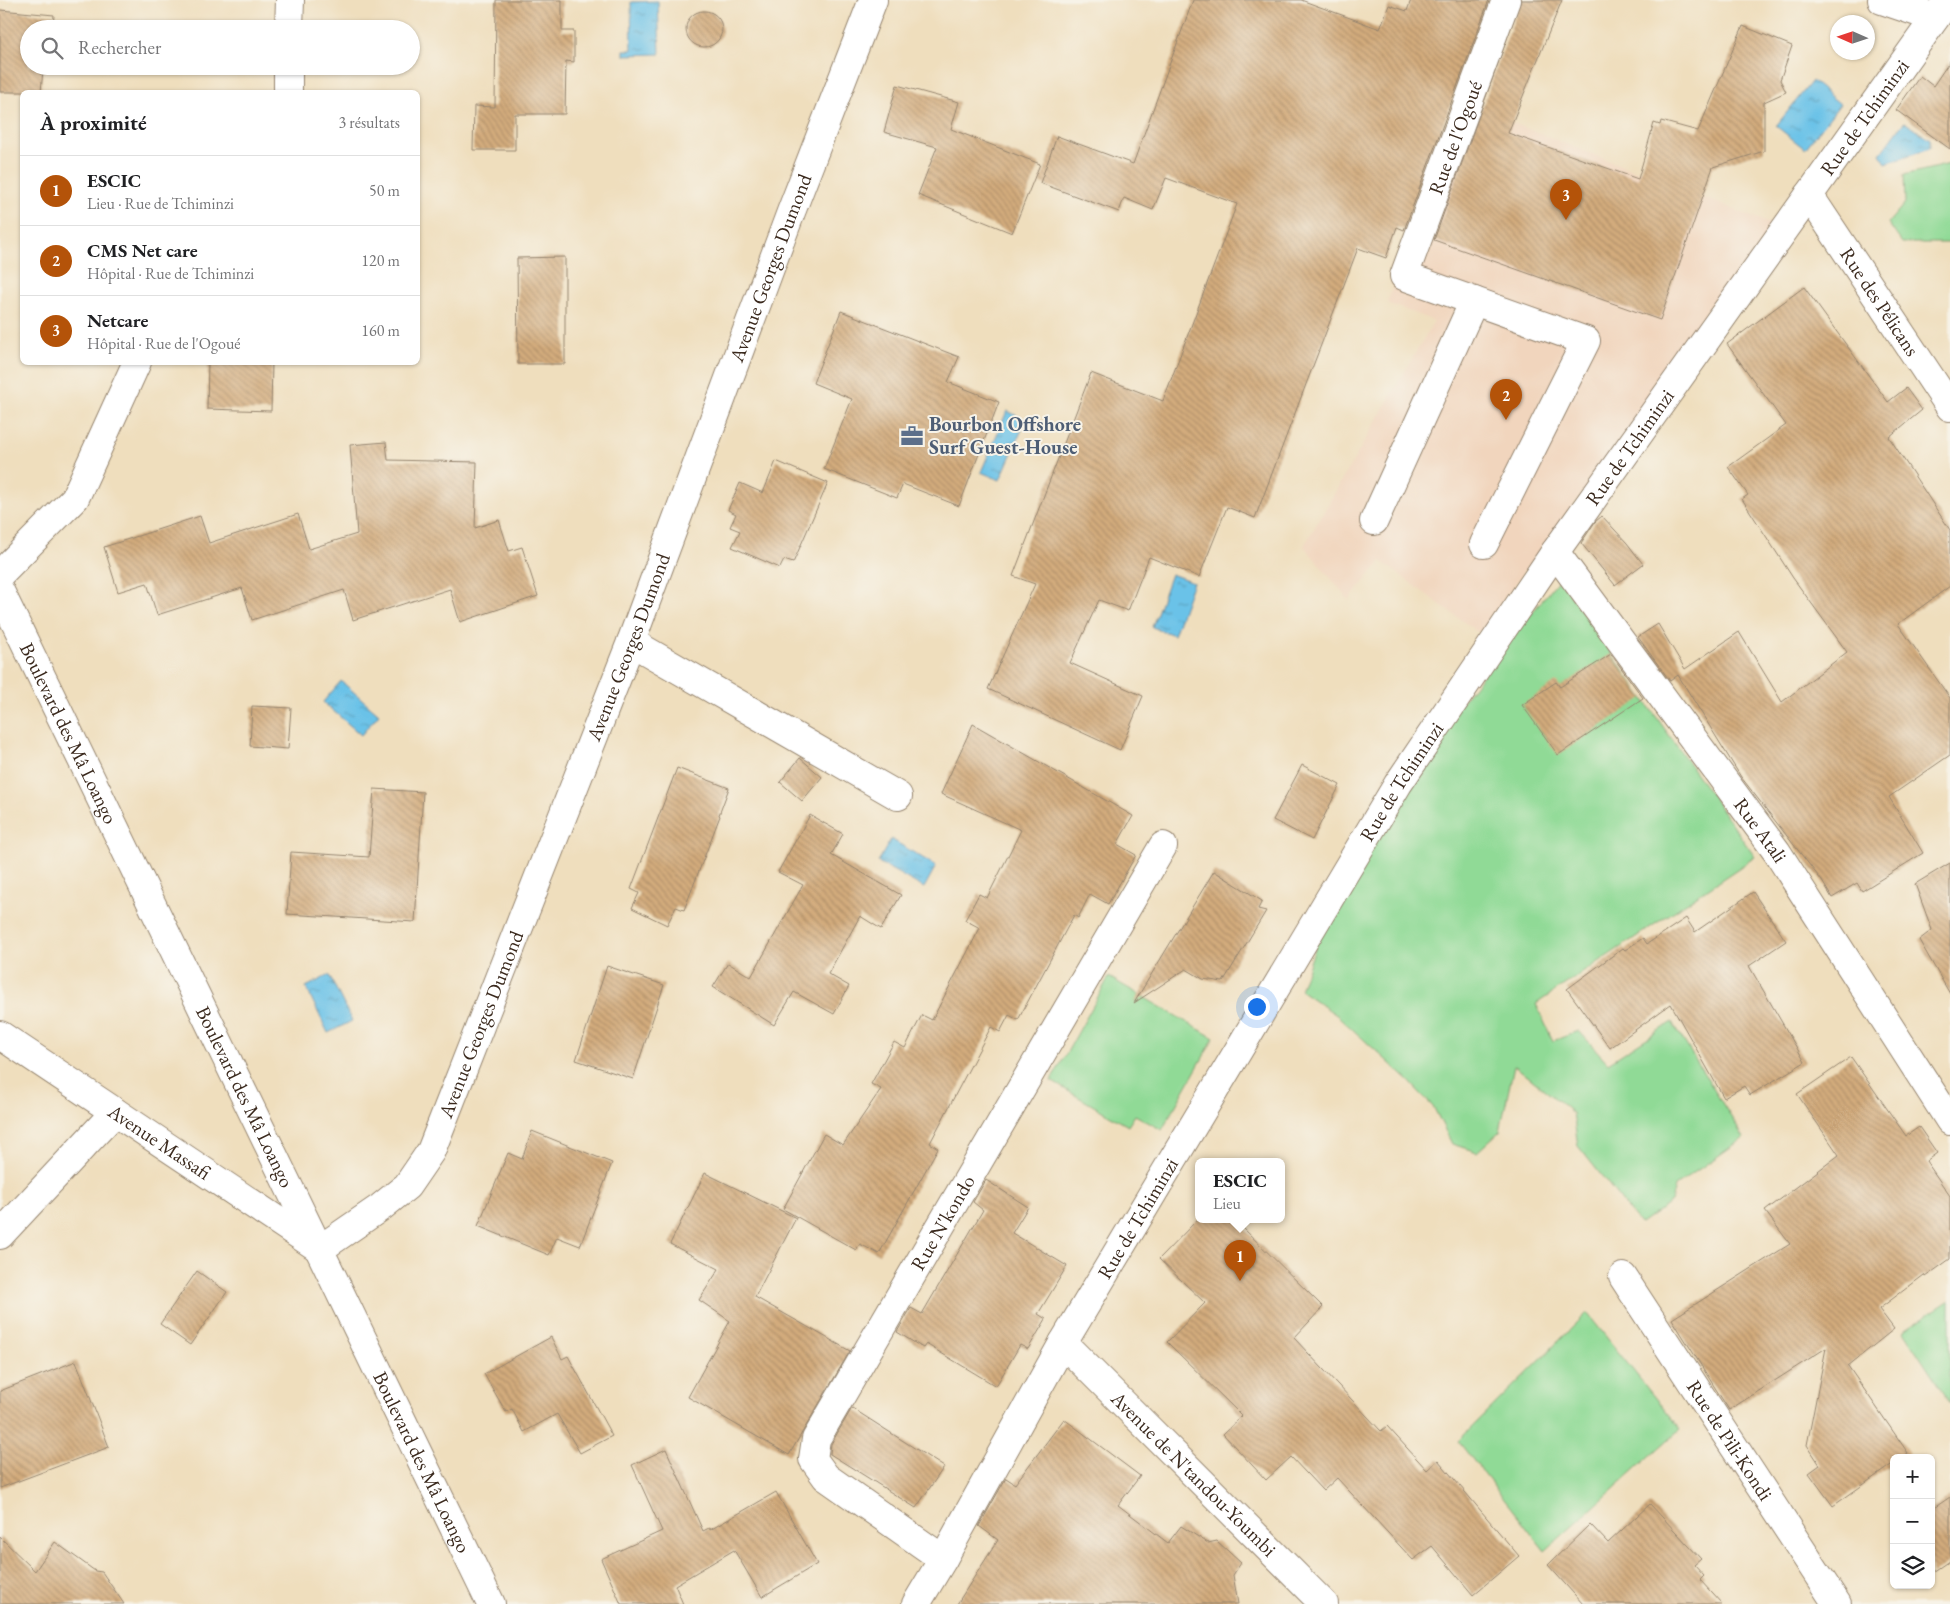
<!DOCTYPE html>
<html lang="fr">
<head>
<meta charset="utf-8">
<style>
	body { margin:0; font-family:"EB Garamond",serif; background:#f6f6f6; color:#202124 }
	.controls { position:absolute; right:15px; bottom:15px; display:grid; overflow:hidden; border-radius:8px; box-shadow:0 1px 4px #0004 }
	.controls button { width:45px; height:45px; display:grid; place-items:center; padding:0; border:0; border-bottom:1px solid #e0e0e0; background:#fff; color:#202124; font:25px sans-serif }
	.compass { position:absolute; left:1830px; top:15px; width:45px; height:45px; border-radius:50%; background:#fff; box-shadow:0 1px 4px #0004; rotate:273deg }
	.you { position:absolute; left:1256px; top:1006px; width:18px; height:18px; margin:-12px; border:4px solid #fff; border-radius:50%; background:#1a73e8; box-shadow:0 0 0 8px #1a73e833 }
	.badge { display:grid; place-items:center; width:32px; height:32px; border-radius:50%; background:#b45309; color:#fff; font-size:16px; font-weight:700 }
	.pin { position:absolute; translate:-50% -41px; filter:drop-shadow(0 1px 2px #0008) }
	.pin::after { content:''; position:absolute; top:26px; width:18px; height:15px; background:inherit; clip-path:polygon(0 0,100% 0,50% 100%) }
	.popup { position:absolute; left:1195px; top:1158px; width:90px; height:65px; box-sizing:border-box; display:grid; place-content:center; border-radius:8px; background:#fff; filter:drop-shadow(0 1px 4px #0005); font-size:16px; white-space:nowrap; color:#757577 }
	.popup b { font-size:19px; color:#202124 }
	.popup::after { content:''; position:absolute; left:50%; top:100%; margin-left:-10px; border:10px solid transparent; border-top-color:#fff }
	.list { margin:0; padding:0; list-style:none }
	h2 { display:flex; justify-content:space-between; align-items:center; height:65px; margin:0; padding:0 20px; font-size:21px }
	h2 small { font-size:16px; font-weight:400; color:#757577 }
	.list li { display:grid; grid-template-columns:32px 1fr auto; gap:15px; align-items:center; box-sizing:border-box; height:70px; padding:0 20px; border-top:1px solid #e0e0e0 }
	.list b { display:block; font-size:19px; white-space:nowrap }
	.list p { margin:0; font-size:16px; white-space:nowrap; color:#757577 }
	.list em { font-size:16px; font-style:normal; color:#757577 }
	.icon { flex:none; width:28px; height:28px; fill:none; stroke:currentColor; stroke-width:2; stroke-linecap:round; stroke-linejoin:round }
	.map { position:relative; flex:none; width:1950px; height:1604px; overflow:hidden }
	.search { position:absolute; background:#fff; box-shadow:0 1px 4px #0004; left:20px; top:20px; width:400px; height:55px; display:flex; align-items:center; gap:12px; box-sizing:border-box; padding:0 18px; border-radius:28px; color:#757577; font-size:19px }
	.panel { position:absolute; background:#fff; box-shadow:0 1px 4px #0004; left:20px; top:90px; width:400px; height:275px; border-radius:8px }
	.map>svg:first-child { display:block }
	.built { fill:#f1d5bd }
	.green { fill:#90da96; stroke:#66825a }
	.water { fill:url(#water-ripples); stroke:#537683 }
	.building { fill:url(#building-back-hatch) }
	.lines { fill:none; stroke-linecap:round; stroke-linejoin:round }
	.minor-casing { stroke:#95846e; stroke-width:30 }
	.minor { stroke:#fff; stroke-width:28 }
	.labels { text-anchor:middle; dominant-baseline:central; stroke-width:4; stroke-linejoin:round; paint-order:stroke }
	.street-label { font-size:20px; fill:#3b2a1e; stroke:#f7f3e8 }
	.service-label { font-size:20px; font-weight:bold; fill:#4e5e75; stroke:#f7f3e8; text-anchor:start }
</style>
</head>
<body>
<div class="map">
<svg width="1950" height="1604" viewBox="0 0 1950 1604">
	<defs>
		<pattern id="water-ripples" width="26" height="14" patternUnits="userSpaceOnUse" patternTransform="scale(1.25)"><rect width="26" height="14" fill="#6bc2e8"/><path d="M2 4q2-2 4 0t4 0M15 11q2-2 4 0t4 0" fill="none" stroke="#599ebb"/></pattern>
		<pattern id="building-back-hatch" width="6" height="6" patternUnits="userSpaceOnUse" patternTransform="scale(1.25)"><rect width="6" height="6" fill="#d3ac7d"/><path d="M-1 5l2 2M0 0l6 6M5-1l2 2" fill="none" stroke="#ac8c66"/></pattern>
	</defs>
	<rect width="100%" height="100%" fill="#f7f3e8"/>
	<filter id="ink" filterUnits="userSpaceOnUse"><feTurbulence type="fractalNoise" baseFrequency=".02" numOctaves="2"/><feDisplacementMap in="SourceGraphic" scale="10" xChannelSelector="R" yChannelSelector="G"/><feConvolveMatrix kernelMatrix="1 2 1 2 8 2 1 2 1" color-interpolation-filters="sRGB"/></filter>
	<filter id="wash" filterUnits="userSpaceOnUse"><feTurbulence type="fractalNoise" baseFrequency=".0096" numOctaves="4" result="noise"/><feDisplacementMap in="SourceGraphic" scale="20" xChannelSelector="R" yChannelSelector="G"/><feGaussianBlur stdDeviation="1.12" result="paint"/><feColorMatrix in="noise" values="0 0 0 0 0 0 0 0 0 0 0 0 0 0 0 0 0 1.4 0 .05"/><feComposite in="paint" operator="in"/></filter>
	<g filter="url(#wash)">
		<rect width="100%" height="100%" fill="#efdebd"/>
		<!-- built -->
		<path class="built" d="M 1459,102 L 1779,227 L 1479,633 L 1381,561 L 1349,600 L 1304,546 L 1434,321 L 1387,303 Z"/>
		<!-- green -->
		<g class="green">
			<path d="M 1950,164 L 1950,243 L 1902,243 L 1888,223 L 1905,203 L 1904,175 Z"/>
			<path d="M 1559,579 L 1755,857 L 1536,1004 L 1553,1041 L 1579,1031 L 1608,1063 L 1672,1022 L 1744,1138 L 1675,1186 L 1671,1202 L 1640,1224 L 1578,1146 L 1573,1113 L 1514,1065 L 1500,1131 L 1477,1152 L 1452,1144 L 1434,1108 L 1409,1081 L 1338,1016 L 1300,990 L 1343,871 L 1451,715 Z"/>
			<path d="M 1109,977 L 1214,1038 L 1162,1130 L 1135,1115 L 1128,1126 L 1051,1081 Z"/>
			<path d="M 1950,1300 L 1950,1403 L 1903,1331 Z"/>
			<path d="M 1587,1313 L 1680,1429 L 1545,1551 L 1458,1441 Z"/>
		</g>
		<!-- water -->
		<g class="water">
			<path d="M 658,1 L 660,54 L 624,55 L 624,50 L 632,50 L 631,2 Z"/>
			<path d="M 1812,81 L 1840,104 L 1805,149 L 1776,126 Z"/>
			<path d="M 1904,122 L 1930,139 L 1930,148 L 1886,163 L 1880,154 Z"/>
			<path d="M 1007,411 L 1026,420 L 1000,480 L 981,472 Z"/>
			<path d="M 1171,574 L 1193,582 L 1174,635 L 1152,627 Z"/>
			<path d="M 341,681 L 379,714 L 361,735 L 323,702 Z"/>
			<path d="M 891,839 L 936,866 L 924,888 L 878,862 Z"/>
			<path d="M 329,975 L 352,1021 L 328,1033 L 306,987 Z"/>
		</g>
		<g id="blocks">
			<!-- building -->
			<g class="building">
				<path d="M 496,0 L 562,0 L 562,31 L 574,31 L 574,62 L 566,61 L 565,114 L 515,114 L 515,150 L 473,150 L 474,106 L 495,107 Z"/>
				<path d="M 1193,0 L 1301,0 L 1380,29 L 1389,5 L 1407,11 L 1411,0 L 1489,0 L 1404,230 L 1397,227 L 1386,258 L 1358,248 L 1255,518 L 1227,507 L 1199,577 L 1149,557 L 1128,611 L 1099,600 L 1070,663 L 1143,696 L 1120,750 L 988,689 L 1035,584 L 1013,576 L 1091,373 L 1163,401 L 1237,204 L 1166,178 L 1153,210 L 1124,198 L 1119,212 L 1040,183 L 1057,136 L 1133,164 Z"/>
				<path d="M 1521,0 L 1562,0 L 1508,133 L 1638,179 L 1654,123 L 1660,125 L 1661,121 L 1698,131 L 1743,26 L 1792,46 L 1780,80 L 1786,92 L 1764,102 L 1764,151 L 1713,167 L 1660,320 L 1434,240 Z"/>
				<path d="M 0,10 L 54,15 L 53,29 L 29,29 L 29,66 L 50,66 L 49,70 L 43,69 L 41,92 L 0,92 Z"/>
				<circle cx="704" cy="29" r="18"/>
				<path d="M 1950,61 L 1950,149 L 1896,110 L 1920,76 L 1933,86 Z"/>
				<path d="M 897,85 L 959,102 L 951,129 L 1040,164 L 1012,233 L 918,195 L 937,147 L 884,132 Z"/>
				<path d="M 565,257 L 565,364 L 518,364 L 517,258 Z"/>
				<path d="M 1804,287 L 1888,402 L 1906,388 L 1922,410 L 1889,437 L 1950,530 L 1950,586 L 1898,624 L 1950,698 L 1950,755 L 1889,797 L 1923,853 L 1862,891 L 1857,883 L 1832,898 L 1822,881 L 1741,777 L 1678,675 L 1670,681 L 1638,637 L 1658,624 L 1685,669 L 1739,632 L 1782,702 L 1847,652 L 1793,578 L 1742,499 L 1748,495 L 1728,467 L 1786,425 L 1727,344 Z"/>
				<path d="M 841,311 L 959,357 L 948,382 L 999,402 L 959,506 L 903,484 L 897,498 L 824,469 L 852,399 L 813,383 Z"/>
				<path d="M 208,362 L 272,362 L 271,411 L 207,409 Z"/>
				<path d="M 386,442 L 388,460 L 477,462 L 475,528 L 499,520 L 509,551 L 522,547 L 538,596 L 460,622 L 450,589 L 353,620 L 344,590 L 252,620 L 242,588 L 157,615 L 147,583 L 118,592 L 104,547 L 200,516 L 209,543 L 298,514 L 309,549 L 357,534 L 350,445 Z"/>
				<path d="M 776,461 L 828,483 L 793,563 L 784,560 L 780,568 L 732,547 L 740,531 L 730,527 L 736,514 L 728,510 L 740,483 L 763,493 Z"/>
				<path d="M 1602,516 L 1627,543 L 1643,564 L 1615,585 L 1581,543 L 1595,522 Z"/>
				<path d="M 1611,654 L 1643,698 L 1558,755 L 1522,705 L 1556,682 L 1560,687 Z"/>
				<path d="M 252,706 L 291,708 L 288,749 L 250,746 Z"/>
				<path d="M 973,724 L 1133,816 L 1117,844 L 1136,855 L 1108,904 L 1090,894 L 1078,918 L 1074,915 L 1018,1020 L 1009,1015 L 1000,1032 L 991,1027 L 930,1143 L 938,1148 L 879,1254 L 860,1244 L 856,1250 L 783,1209 L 824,1134 L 843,1145 L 881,1089 L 871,1084 L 894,1042 L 905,1048 L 922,1015 L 932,1020 L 980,928 L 965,920 L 979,894 L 987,898 L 1021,830 L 941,794 Z"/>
				<path d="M 800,758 L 822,777 L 802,801 L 780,782 Z"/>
				<path d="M 1302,765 L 1340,785 L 1312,840 L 1273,820 Z"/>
				<path d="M 677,768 L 729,788 L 719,815 L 720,816 L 684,910 L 676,907 L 667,925 L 632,908 L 639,893 L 631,889 Z"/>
				<path d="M 374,789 L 423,792 L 415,922 L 287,914 L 291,852 L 369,857 Z"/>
				<path d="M 810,815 L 843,834 L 831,855 L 901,895 L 881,929 L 860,916 L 828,974 L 849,986 L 834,1014 L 794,992 L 774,1025 L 713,987 L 728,963 L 751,977 L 803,885 L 778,872 Z"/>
				<path d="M 1950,863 L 1950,994 L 1919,940 L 1932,930 L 1915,884 Z"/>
				<path d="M 1214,871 L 1262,901 L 1258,909 L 1266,911 L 1223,982 L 1203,979 L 1186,969 L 1134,1003 Z"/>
				<path d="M 1753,892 L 1786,941 L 1749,966 L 1805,1062 L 1750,1095 L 1744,1086 L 1724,1098 L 1671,1004 L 1610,1048 L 1567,989 L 1623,948 L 1625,950 L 1643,938 L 1647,944 L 1686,918 L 1695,932 Z"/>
				<path d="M 607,966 L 664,985 L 633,1079 L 576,1060 Z"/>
				<path d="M 1851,1057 L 1906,1136 L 1919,1127 L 1937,1153 L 1926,1161 L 1950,1196 L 1950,1259 L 1925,1277 L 1924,1275 L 1879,1309 L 1894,1329 L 1848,1366 L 1908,1453 L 1901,1458 L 1894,1458 L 1894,1463 L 1833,1506 L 1809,1473 L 1820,1465 L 1807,1445 L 1826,1348 L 1729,1410 L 1672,1319 L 1790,1244 L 1765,1211 L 1839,1155 L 1797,1094 Z"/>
				<path d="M 532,1131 L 612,1163 L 580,1246 L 557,1237 L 549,1255 L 478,1226 L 508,1153 L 522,1159 Z"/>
				<path d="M 705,1173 L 796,1218 L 755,1297 L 850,1351 L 789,1455 L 688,1397 L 730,1321 L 699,1300 L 719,1269 L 670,1244 Z"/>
				<path d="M 986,1180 L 1028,1207 L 1012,1233 L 1067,1266 L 1038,1314 L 1046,1319 L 1028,1349 L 1020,1345 L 996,1386 L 926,1344 L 923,1348 L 897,1332 L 911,1308 L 922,1314 L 983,1210 L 973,1202 Z"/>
				<path d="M 1197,1220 L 1235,1220 L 1323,1307 L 1294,1338 L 1381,1431 L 1387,1426 L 1427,1470 L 1438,1460 L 1519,1556 L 1473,1595 L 1432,1546 L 1413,1560 L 1337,1478 L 1323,1491 L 1291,1457 L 1266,1480 L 1223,1434 L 1242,1416 L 1167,1342 L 1205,1303 L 1159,1259 Z"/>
				<path d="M 197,1271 L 227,1292 L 190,1345 L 160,1324 Z"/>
				<path d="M 551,1337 L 562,1359 L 568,1356 L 612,1436 L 580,1453 L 557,1414 L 524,1432 L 512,1409 L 506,1412 L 484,1374 Z"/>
				<path d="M 76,1361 L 109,1447 L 0,1488 L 0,1391 Z"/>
				<path d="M 852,1408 L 944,1467 L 916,1508 L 830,1454 L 831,1444 Z"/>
				<path d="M 1064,1419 L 1140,1476 L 1118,1505 L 1168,1543 L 1181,1526 L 1208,1543 L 1217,1541 L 1241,1563 L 1233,1575 L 1238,1604 L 957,1604 L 998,1540 L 979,1526 L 1006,1478 L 1015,1484 Z"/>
				<path d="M 666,1449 L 703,1531 L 709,1528 L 710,1530 L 776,1492 L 817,1564 L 762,1597 L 734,1550 L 675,1585 L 683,1604 L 621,1604 L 601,1559 L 662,1531 L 632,1465 Z"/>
				<path d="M 1950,1497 L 1950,1561 L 1931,1574 L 1931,1510 Z"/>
				<path d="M 1650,1504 L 1701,1559 L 1694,1565 L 1704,1576 L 1700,1580 L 1722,1604 L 1583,1604 L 1548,1565 L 1590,1524 L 1608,1543 Z"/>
				<path d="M 0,1537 L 35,1571 L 55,1542 L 95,1571 L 102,1572 L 124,1604 L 0,1604 Z"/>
			</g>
		</g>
	</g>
	<g filter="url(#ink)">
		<use href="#blocks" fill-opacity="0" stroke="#95846e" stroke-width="1"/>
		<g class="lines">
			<defs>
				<g id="minor">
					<path d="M 1882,0 L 1935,18"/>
					<path d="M 289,29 L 290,0"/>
					<path d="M 288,92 L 288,66"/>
					<path id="s1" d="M 1809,195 L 1950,407"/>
					<path d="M 1374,521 L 1474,301"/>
					<path id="s2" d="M 1484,544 L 1586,341 L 1404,276 L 1506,0"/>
					<path id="s3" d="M 1555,552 L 1777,852 L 1950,1121"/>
					<path d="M 0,574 L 75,498 L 137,362"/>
					<path id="s4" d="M 0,591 L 491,1604"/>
					<path d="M 631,642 L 898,796"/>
					<path id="s5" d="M 0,1035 L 320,1249 L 381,1207 L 407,1186 L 431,1151 L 631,642 L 791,212 L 873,0"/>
					<path d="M 0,1235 L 115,1112"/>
					<path id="s6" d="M 1623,1277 L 1837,1604"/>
					<path id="s7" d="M 1063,1343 L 1324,1604"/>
					<path id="s8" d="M 943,1559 L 826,1477 L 813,1459 L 816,1439 L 1163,846"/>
					<path id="s9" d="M 916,1604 L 943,1559 L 1063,1343 L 1398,784 L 1555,552 L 1948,0"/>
				</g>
			</defs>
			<!-- minor casing -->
			<use href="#minor" class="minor-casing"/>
			<!-- minor -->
			<use href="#minor" class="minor"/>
		</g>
	</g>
	<!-- icons -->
	<defs>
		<symbol id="office-bare" viewBox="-9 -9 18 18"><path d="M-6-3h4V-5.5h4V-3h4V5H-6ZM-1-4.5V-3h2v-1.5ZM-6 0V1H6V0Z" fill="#5c6f8a" stroke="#f7f3e8" stroke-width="2.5" paint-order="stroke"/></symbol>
	</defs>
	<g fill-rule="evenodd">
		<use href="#office-bare" x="896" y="420" width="32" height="32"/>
	</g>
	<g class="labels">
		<!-- street labels -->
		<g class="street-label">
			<text stroke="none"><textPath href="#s9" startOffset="1765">Rue de Tchiminzi</textPath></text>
			<text stroke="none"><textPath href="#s2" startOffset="568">Rue de l'Ogoué</textPath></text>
			<text stroke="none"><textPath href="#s5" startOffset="1481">Avenue Georges Dumond</textPath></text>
			<text stroke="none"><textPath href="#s1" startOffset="128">Rue des Pélicans</textPath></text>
			<text stroke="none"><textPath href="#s9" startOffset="1360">Rue de Tchiminzi</textPath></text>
			<text stroke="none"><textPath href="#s5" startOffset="1076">Avenue Georges Dumond</textPath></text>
			<text stroke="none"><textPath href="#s4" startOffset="158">Boulevard des Mâ Loango</textPath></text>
			<text stroke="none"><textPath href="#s9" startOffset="955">Rue de Tchiminzi</textPath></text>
			<text stroke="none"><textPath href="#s3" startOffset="346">Rue Atali</textPath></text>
			<text stroke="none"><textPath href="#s5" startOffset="671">Avenue Georges Dumond</textPath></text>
			<text stroke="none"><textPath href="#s4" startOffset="562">Boulevard des Mâ Loango</textPath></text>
			<text stroke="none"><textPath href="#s5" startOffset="192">Avenue Massafi</textPath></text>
			<text stroke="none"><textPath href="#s9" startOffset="445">Rue de Tchiminzi</textPath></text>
			<text stroke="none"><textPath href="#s8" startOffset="436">Rue N'kondo</textPath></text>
			<text stroke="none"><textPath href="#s6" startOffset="195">Rue de Pili-Kondi</textPath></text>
			<text stroke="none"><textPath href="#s4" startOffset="968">Boulevard des Mâ Loango</textPath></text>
			<text stroke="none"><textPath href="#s7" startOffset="185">Avenue de N'tandou-Youmbi</textPath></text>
		</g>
		<!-- service labels -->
		<g class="service-label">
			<text x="929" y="424">Bourbon Offshore<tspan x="929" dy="23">Surf Guest-House</tspan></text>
		</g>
	</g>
</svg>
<div class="controls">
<button>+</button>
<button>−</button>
<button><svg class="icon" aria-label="layers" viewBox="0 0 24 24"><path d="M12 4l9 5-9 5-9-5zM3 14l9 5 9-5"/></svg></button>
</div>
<svg class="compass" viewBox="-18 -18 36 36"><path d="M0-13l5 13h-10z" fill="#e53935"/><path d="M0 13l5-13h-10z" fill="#757577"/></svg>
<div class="you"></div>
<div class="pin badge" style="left:1240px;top:1281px">1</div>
<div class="popup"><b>ESCIC</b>Lieu</div>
<div class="pin badge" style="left:1506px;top:420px">2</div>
<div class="pin badge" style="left:1566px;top:220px">3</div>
<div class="search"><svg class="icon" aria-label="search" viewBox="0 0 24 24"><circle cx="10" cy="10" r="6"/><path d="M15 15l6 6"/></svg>Rechercher</div>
<section class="panel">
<h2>À proximité<small>3 résultats</small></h2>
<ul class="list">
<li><span class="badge">1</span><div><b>ESCIC</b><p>Lieu · Rue de Tchiminzi</p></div><em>50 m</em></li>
<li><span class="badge">2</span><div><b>CMS Net care</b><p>Hôpital · Rue de Tchiminzi</p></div><em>120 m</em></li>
<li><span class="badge">3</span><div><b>Netcare</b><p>Hôpital · Rue de l'Ogoué</p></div><em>160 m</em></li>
</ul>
</section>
</div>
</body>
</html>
